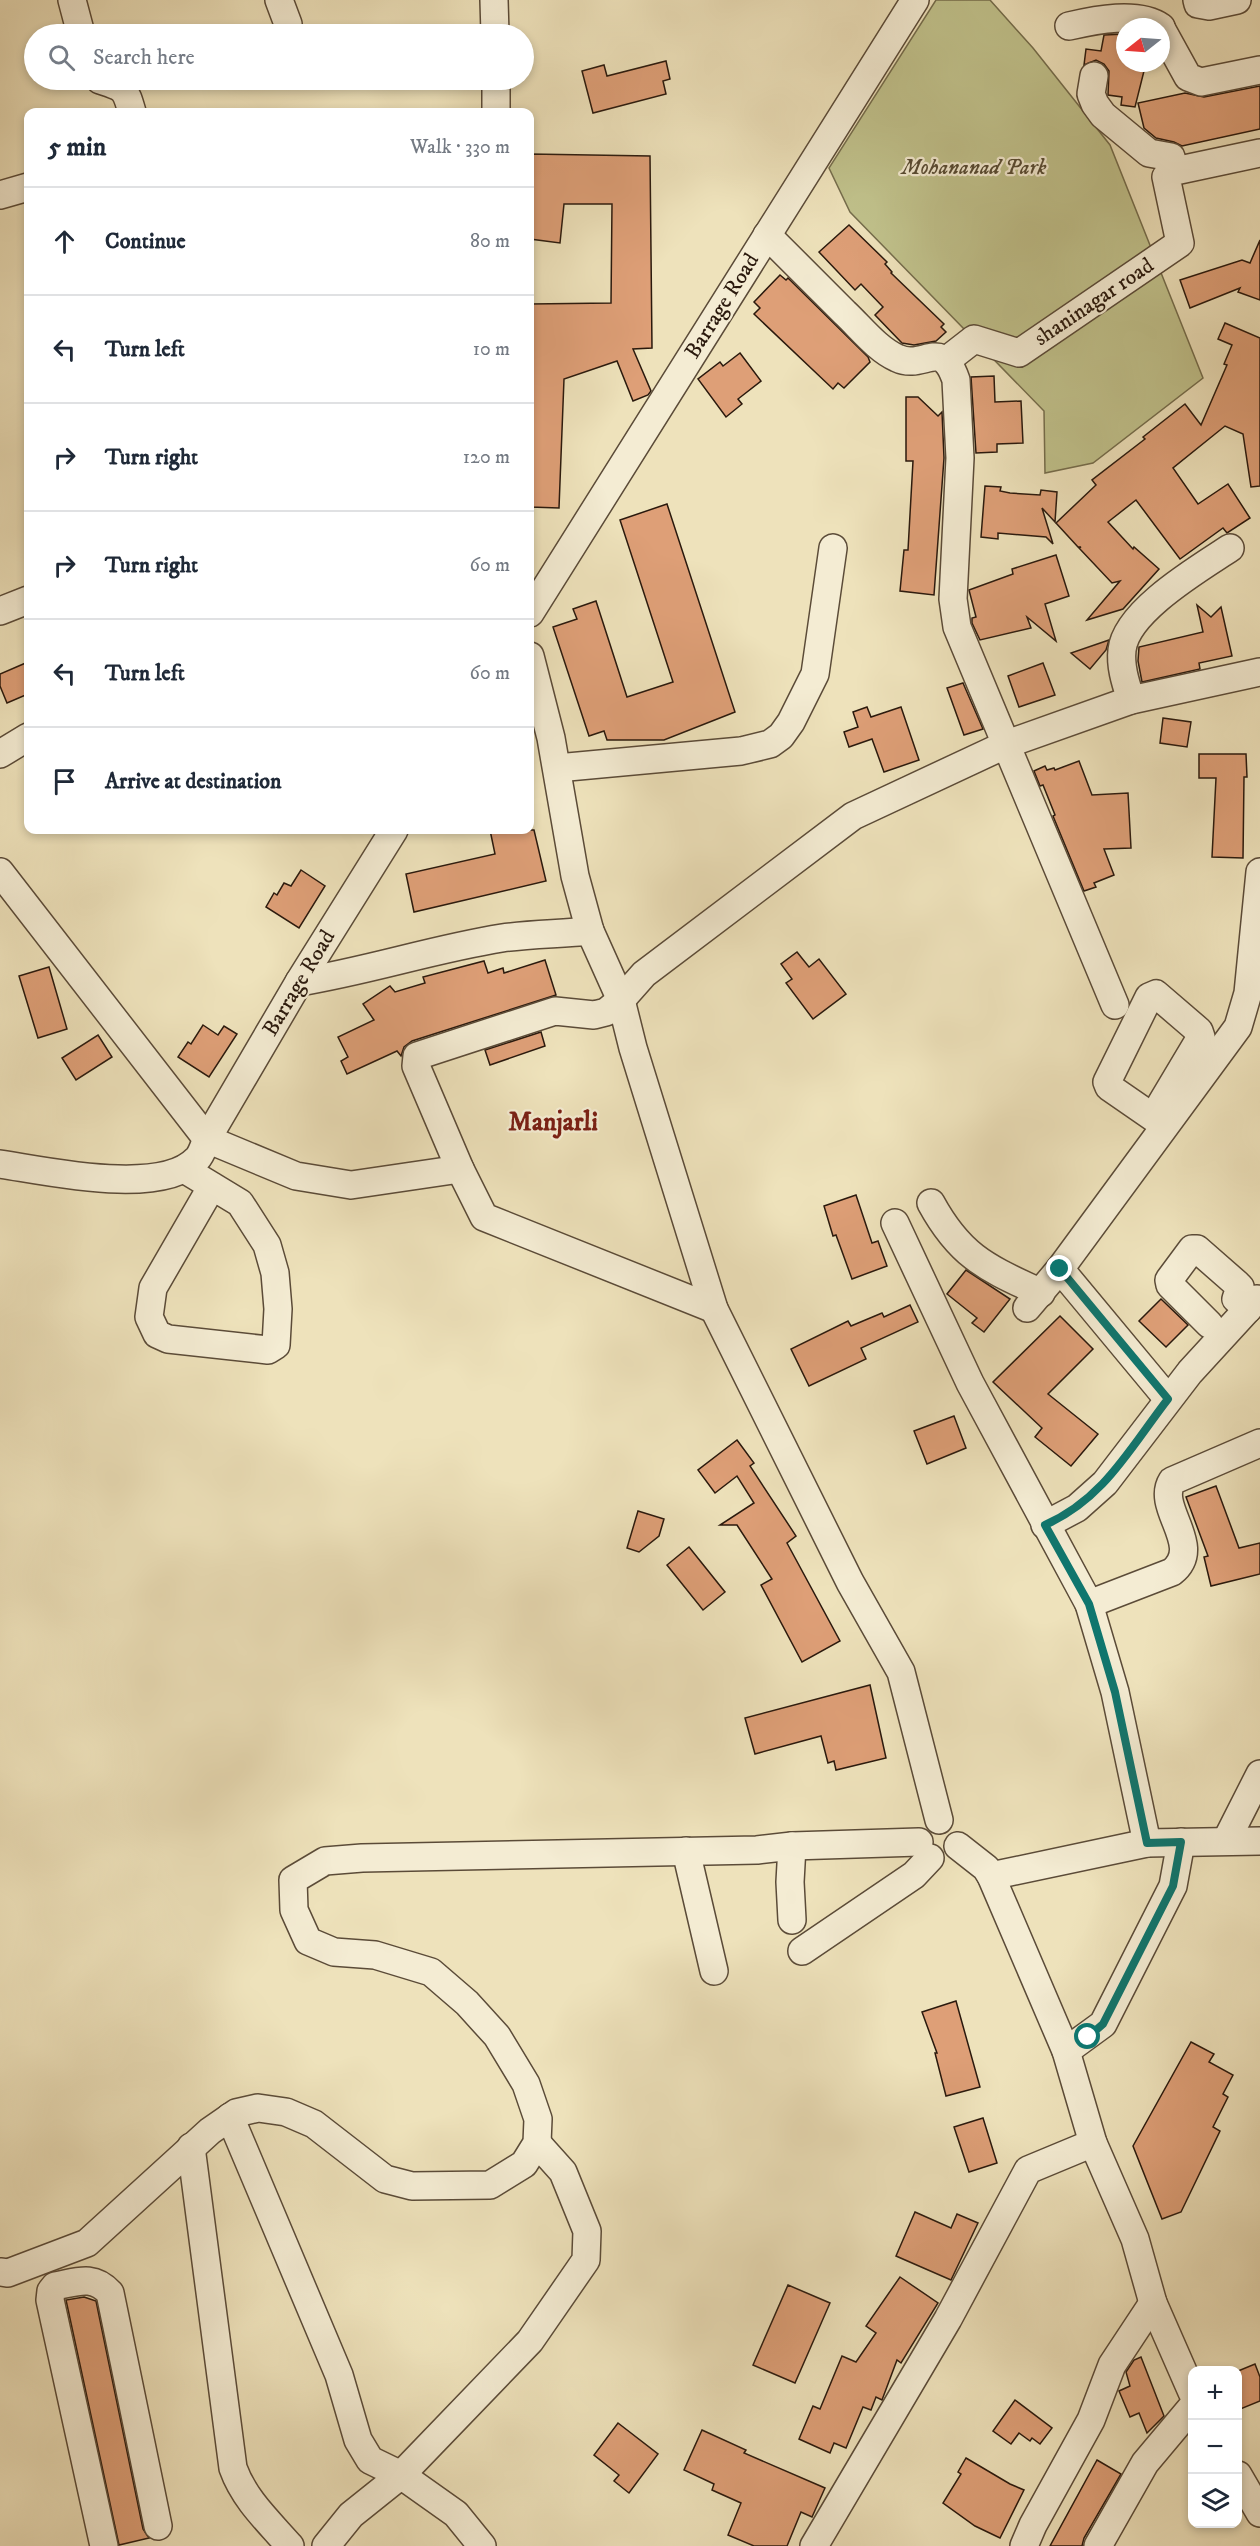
<!DOCTYPE html>
<html lang="en">
<head>
<meta charset="utf-8">
<style>
	body { margin:0; font-family:"IM FELL DW Pica",serif; background:#f6f6f7; color:#1f2937 }
	.controls { position:absolute; right:18px; bottom:18px; display:grid; overflow:hidden; border-radius:12px; box-shadow:0 3px 9px #0003 }
	.controls button { width:54px; height:54px; display:grid; place-items:center; padding:0; border:0; border-bottom:2px solid #e0e1e3; background:#fff; color:#1f2937; font:30px sans-serif }
	.compass { position:absolute; left:1116px; top:18px; width:54px; height:54px; border-radius:50%; background:#fff; box-shadow:0 3px 9px #0003; rotate:253deg }
	.stop { position:absolute; width:18px; height:18px; margin:-14px; border:4px solid #0f766e; border-radius:50%; background:#fff }
	.stop.end { background:#0f766e; border-color:#fff; box-shadow:0 2px 6px #0008 }
	.list { margin:0; padding:0; list-style:none }
	h2 { display:flex; justify-content:space-between; align-items:center; height:78px; margin:0; padding:0 24px; font-size:26px }
	h2 small { font-size:20px; font-weight:400; color:#747a83 }
	.list li { display:grid; grid-template-columns:39px 1fr auto; gap:18px; align-items:center; box-sizing:border-box; height:108px; padding:0 24px; border-top:2px solid #e0e1e3 }
	.list b { display:block; font-size:22px; white-space:nowrap }
	.list em { font-size:20px; font-style:normal; color:#747a83 }
	.icon { flex:none; width:33px; height:33px; fill:none; stroke:currentColor; stroke-width:2; stroke-linecap:round; stroke-linejoin:round }
	.map { position:relative; flex:none; width:1260px; height:2546px; overflow:hidden }
	.search { position:absolute; background:#fff; box-shadow:0 3px 9px #0003; left:24px; top:24px; width:510px; height:66px; display:flex; align-items:center; gap:15px; box-sizing:border-box; padding:0 21px; border-radius:33px; color:#747a83; font-size:22px }
	.panel { position:absolute; background:#fff; box-shadow:0 3px 9px #0003; left:24px; top:108px; width:510px; height:726px; border-radius:12px }
	.map>svg:first-child { display:block }
	.green { fill:#c0c18b; stroke:#756d4c; stroke-width:1.5 }
	.building { fill:#de9f77; stroke:#2a190d; stroke-width:1.5 }
	.lines { fill:none; stroke-linecap:round; stroke-linejoin:round }
	.minor-casing { stroke:#5b4b38; stroke-width:30 }
	.minor { stroke:#f4ecd3; stroke-width:27 }
	.route { stroke:#0f766e; stroke-width:8 }
	.labels { text-anchor:middle; dominant-baseline:central; stroke-width:4.5; stroke-linejoin:round; paint-order:stroke }
	.park-label { font-size:22px; font-style:italic; fill:#574b33; stroke:#f4ecd3 }
	.street-label { font-size:22px; fill:#2a190d; stroke:#f4ecd3 }
	.quarter-label { font-size:26px; font-weight:bold; fill:#7a1f14; stroke:#f4ecd3 }
</style>
</head>
<body>
<div class="map">
<svg width="1260" height="2546" viewBox="0 0 1260 2546">
	<rect width="100%" height="100%" fill="#eee2bb"/>
	<filter id="stains"><feTurbulence type="fractalNoise" baseFrequency=".00333" numOctaves="4"/><feColorMatrix values="0 0 0 0 .2 0 0 0 0 .09 0 0 0 0 .02 0 0 0 .5 -.17"/></filter>
	<radialGradient id="worn" r=".72"><stop offset=".6" stop-color="#630" stop-opacity="0"/><stop offset="1" stop-color="#630" stop-opacity=".3"/></radialGradient>
	<!-- green -->
	<path class="green" d="M 936,0 L 990,0 L 1033,48 L 1110,145 L 1203,378 L 1093,463 L 1045,473 L 1044,411 L 850,212 L 829,168 Z"/>
	<!-- building -->
	<g class="building">
		<path d="M 1125,34 L 1125,63 L 1146,63 L 1135,107 L 1121,105 L 1122,97 L 1108,95 L 1109,71 L 1104,64 L 1096,60 L 1084,65 L 1086,49 L 1101,51 L 1104,35 Z"/>
		<path d="M 666,61 L 670,79 L 663,81 L 666,94 L 593,113 L 582,71 L 604,65 L 607,76 Z"/>
		<path d="M 1260,86 L 1260,129 L 1182,146 L 1174,142 L 1156,138 L 1144,128 L 1138,103 L 1185,93 L 1204,97 Z"/>
		<path d="M 530,154 L 650,156 L 652,348 L 633,349 L 651,391 L 648,395 L 633,401 L 617,361 L 564,379 L 559,508 L 530,507 L 530,304 L 611,303 L 612,204 L 564,204 L 560,243 L 530,239 Z"/>
		<path d="M 849,225 L 887,262 L 885,264 L 892,272 L 891,273 L 944,324 L 941,327 L 946,332 L 936,341 L 914,345 L 902,343 L 875,315 L 883,307 L 861,284 L 855,290 L 819,252 Z"/>
		<path d="M 1260,240 L 1260,300 L 1238,292 L 1240,288 L 1190,308 L 1180,280 L 1242,260 L 1250,263 Z"/>
		<path d="M 780,275 L 786,280 L 788,278 L 868,357 L 870,362 L 844,388 L 838,383 L 833,389 L 754,314 L 760,308 L 754,302 Z"/>
		<path d="M 1225,323 L 1260,338 L 1260,486 L 1251,487 L 1243,434 L 1225,426 L 1173,468 L 1198,504 L 1228,484 L 1250,518 L 1227,533 L 1223,528 L 1180,559 L 1136,500 L 1108,522 L 1133,549 L 1134,547 L 1159,569 L 1123,609 L 1087,620 L 1120,581 L 1112,583 L 1079,548 L 1081,547 L 1078,547 L 1056,523 L 1096,485 L 1092,480 L 1145,439 L 1143,437 L 1185,404 L 1201,425 L 1227,365 L 1224,364 L 1232,345 L 1218,339 Z"/>
		<path d="M 740,353 L 761,381 L 738,399 L 742,404 L 726,417 L 698,379 L 720,362 L 723,366 Z"/>
		<path d="M 994,376 L 995,402 L 1021,401 L 1023,443 L 997,444 L 997,452 L 976,453 L 971,377 Z"/>
		<path d="M 906,397 L 918,397 L 938,416 L 942,412 L 944,458 L 934,595 L 900,591 L 904,550 L 908,550 L 913,461 L 906,461 Z"/>
		<path d="M 985,486 L 1001,487 L 1000,491 L 1010,493 L 1040,495 L 1041,490 L 1057,492 L 1055,522 L 1042,508 L 1053,544 L 1046,537 L 998,533 L 998,539 L 981,537 Z"/>
		<path d="M 667,504 L 735,712 L 664,740 L 607,740 L 604,731 L 589,736 L 553,627 L 577,619 L 573,609 L 596,601 L 627,697 L 673,682 L 620,520 Z"/>
		<path d="M 1056,555 L 1069,596 L 1045,604 L 1056,641 L 1027,617 L 1031,628 L 980,640 L 972,623 L 972,618 L 976,617 L 969,590 L 1013,574 L 1012,569 Z"/>
		<path d="M 1197,605 L 1211,617 L 1221,607 L 1232,656 L 1199,663 L 1200,669 L 1142,682 L 1138,661 L 1139,647 L 1203,632 Z"/>
		<path d="M 1109,640 L 1106,650 L 1090,669 L 1071,653 Z"/>
		<path d="M 28,662 L 28,694 L 7,703 L 0,686 L 0,674 Z"/>
		<path d="M 1043,663 L 1055,695 L 1019,707 L 1008,676 Z"/>
		<path d="M 963,683 L 983,729 L 964,735 L 947,688 Z"/>
		<path d="M 867,707 L 871,717 L 901,707 L 919,760 L 884,772 L 872,739 L 849,747 L 844,732 L 858,727 L 853,712 Z"/>
		<path d="M 1163,718 L 1191,722 L 1187,747 L 1160,743 Z"/>
		<path d="M 1199,754 L 1246,754 L 1247,777 L 1244,777 L 1243,858 L 1212,857 L 1216,778 L 1199,778 Z"/>
		<path d="M 1079,761 L 1092,795 L 1128,793 L 1131,848 L 1104,849 L 1114,875 L 1094,883 L 1096,887 L 1084,891 L 1053,816 L 1055,815 L 1043,785 L 1040,786 L 1034,771 L 1045,766 L 1047,770 L 1054,768 L 1055,770 Z"/>
		<path d="M 490,830 L 534,830 L 546,881 L 414,912 L 406,874 L 495,854 Z"/>
		<path d="M 301,870 L 325,886 L 299,928 L 266,907 L 274,893 L 277,895 L 284,883 L 291,886 Z"/>
		<path d="M 797,952 L 809,967 L 819,959 L 846,994 L 813,1019 L 786,983 L 792,979 L 781,964 Z"/>
		<path d="M 545,960 L 556,995 L 412,1041 L 404,1047 L 401,1056 L 397,1051 L 347,1074 L 341,1061 L 348,1057 L 338,1037 L 374,1020 L 363,1004 L 390,986 L 395,992 L 425,983 L 423,977 L 484,961 L 488,973 L 503,968 L 504,973 Z"/>
		<path d="M 49,967 L 67,1029 L 38,1038 L 19,976 Z"/>
		<path d="M 203,1025 L 218,1035 L 224,1026 L 237,1034 L 209,1077 L 178,1057 L 188,1042 L 191,1044 Z"/>
		<path d="M 541,1032 L 545,1046 L 490,1065 L 485,1050 Z"/>
		<path d="M 98,1035 L 112,1057 L 76,1080 L 62,1058 Z"/>
		<path d="M 856,1195 L 872,1243 L 878,1241 L 887,1266 L 852,1279 L 836,1235 L 833,1236 L 824,1206 Z"/>
		<path d="M 966,1270 L 1010,1299 L 984,1332 L 972,1323 L 977,1318 L 947,1294 Z"/>
		<path d="M 1161,1299 L 1188,1325 L 1166,1347 L 1139,1321 Z"/>
		<path d="M 910,1305 L 918,1322 L 861,1348 L 866,1359 L 809,1386 L 791,1349 L 848,1321 L 851,1326 L 882,1313 L 884,1317 Z"/>
		<path d="M 1060,1316 L 1093,1349 L 1048,1394 L 1098,1434 L 1071,1466 L 1035,1437 L 1042,1428 L 993,1382 Z"/>
		<path d="M 954,1416 L 966,1448 L 927,1464 L 914,1431 Z"/>
		<path d="M 737,1440 L 754,1463 L 750,1466 L 796,1536 L 787,1543 L 840,1641 L 802,1662 L 761,1585 L 772,1579 L 737,1525 L 720,1525 L 754,1503 L 737,1476 L 715,1493 L 698,1470 Z"/>
		<path d="M 1216,1486 L 1239,1548 L 1260,1543 L 1260,1574 L 1211,1586 L 1204,1557 L 1208,1556 L 1186,1497 Z"/>
		<path d="M 638,1511 L 664,1519 L 659,1536 L 639,1552 L 627,1548 Z"/>
		<path d="M 689,1547 L 725,1592 L 703,1610 L 667,1565 Z"/>
		<path d="M 870,1685 L 886,1758 L 836,1770 L 834,1761 L 828,1763 L 821,1736 L 755,1754 L 745,1718 Z"/>
		<path d="M 956,2001 L 980,2087 L 946,2096 L 935,2053 L 937,2053 L 922,2012 Z"/>
		<path d="M 1191,2042 L 1214,2054 L 1209,2062 L 1233,2075 L 1223,2094 L 1228,2097 L 1213,2127 L 1220,2131 L 1181,2212 L 1162,2219 L 1133,2146 Z"/>
		<path d="M 983,2118 L 997,2163 L 969,2172 L 954,2127 Z"/>
		<path d="M 915,2212 L 951,2228 L 957,2214 L 978,2223 L 951,2280 L 896,2256 Z"/>
		<path d="M 900,2277 L 938,2303 L 901,2363 L 897,2360 L 882,2400 L 876,2397 L 871,2410 L 863,2407 L 846,2448 L 834,2443 L 830,2453 L 799,2439 L 813,2406 L 820,2409 L 842,2356 L 856,2362 L 876,2333 L 866,2326 Z"/>
		<path d="M 788,2285 L 830,2303 L 795,2383 L 753,2365 Z"/>
		<path d="M 84,2297 L 96,2301 L 143,2529 L 149,2538 L 119,2545 L 66,2300 Z"/>
		<path d="M 1141,2357 L 1164,2416 L 1147,2433 L 1139,2413 L 1130,2417 L 1119,2391 L 1130,2386 L 1126,2372 L 1134,2360 Z"/>
		<path d="M 1255,2364 L 1260,2377 L 1260,2401 L 1238,2410 L 1238,2371 Z"/>
		<path d="M 1015,2400 L 1052,2428 L 1040,2444 L 1032,2438 L 1030,2441 L 1019,2433 L 1011,2444 L 993,2431 Z"/>
		<path d="M 618,2423 L 658,2454 L 629,2493 L 614,2481 L 619,2475 L 594,2455 Z"/>
		<path d="M 702,2430 L 746,2450 L 744,2453 L 825,2488 L 812,2517 L 801,2512 L 787,2546 L 754,2546 L 728,2535 L 741,2503 L 712,2490 L 714,2484 L 684,2470 Z"/>
		<path d="M 966,2458 L 1010,2484 L 1024,2490 L 1000,2538 L 975,2526 L 943,2503 L 961,2474 L 958,2472 Z"/>
		<path d="M 1097,2460 L 1121,2474 L 1084,2538 L 1082,2546 L 1050,2546 Z"/>
	</g>
	<g class="lines">
		<defs>
			<g id="minor">
				<path d="M 72,0 L 81,34"/>
				<path d="M 279,0 L 288,24"/>
				<path d="M 494,0 L 495,34"/>
				<path d="M 1197,0 L 1198,4 L 1209,6 L 1237,0"/>
				<path d="M 1069,26 C 1095,20 1138,11 1161,27"/>
				<path d="M 1161,28 L 1188,77 L 1201,82 L 1260,70"/>
				<path d="M 1094,76 L 1091,94 L 1095,104 L 1103,115 L 1149,153 L 1171,157 L 1175,171"/>
				<path d="M 100,80 C 124,88 125,87 132,112"/>
				<path d="M 496,80 L 496,112"/>
				<path d="M 0,195 L 28,187"/>
				<path d="M 767,235 C 793,261 819,287 845,313 C 861,328 877,349 897,358 C 924,371 941,336 956,380 L 960,458 L 953,599 L 957,627 L 1115,1005"/>
				<path d="M 947,360 L 974,339 L 1019,353 L 1180,243 L 1166,177 L 1175,171 L 1260,153"/>
				<path d="M 0,611 L 28,600"/>
				<path d="M 530,613 L 915,0"/>
				<path d="M 530,656 L 551,738 L 575,876 L 590,931 L 621,1000 L 633,1048 L 714,1309 L 850,1582 L 901,1672 L 939,1820"/>
				<path d="M 1131,700 C 1126,684 1120,667 1122,650 C 1126,611 1200,568 1230,548"/>
				<path d="M 0,754 L 28,737"/>
				<path d="M 557,768 L 741,751 L 770,744 L 781,736 L 791,722 L 815,674 L 833,548"/>
				<path d="M 0,872 L 207,1139 L 296,1176 L 351,1185 L 460,1169"/>
				<path d="M 299,982 C 368,971 433,949 502,938 C 531,934 561,934 590,931"/>
				<path d="M 1161,1104 L 1201,1037 L 1199,1031 L 1156,994 L 1149,997 L 1107,1082 L 1109,1087 L 1164,1125"/>
				<path d="M 0,1164 C 47,1171 162,1197 197,1159 C 202,1154 204,1145 207,1139 L 299,982 L 394,830"/>
				<path d="M 184,1169 L 240,1203 L 267,1245 L 275,1273 L 278,1309 L 276,1345 L 268,1350 L 168,1339 L 157,1334 L 149,1317 L 153,1288 L 212,1186"/>
				<path d="M 931,1203 C 961,1258 988,1268 1041,1293"/>
				<path d="M 895,1223 L 970,1383 L 1089,1604 L 1115,1692 L 1147,1843"/>
				<path d="M 1060,1269 L 1168,1399"/>
				<path d="M 1027,1308 L 1060,1269 L 1238,1027 L 1248,993 L 1260,872"/>
				<path d="M 714,1309 L 484,1217 L 460,1169 L 416,1066 L 417,1056 L 555,1011 L 594,1015 L 606,1012 L 621,1000 L 644,974 L 853,816 L 1007,744 L 1131,700 L 1260,672"/>
				<path d="M 1209,1324 L 1170,1285 L 1169,1280 L 1192,1249 L 1197,1249 L 1237,1284 L 1240,1287 L 1236,1299 L 1248,1309"/>
				<path d="M 1045,1525 L 1077,1508 L 1105,1483 L 1190,1372 L 1257,1299"/>
				<path d="M 1089,1604 L 1172,1572 C 1205,1546 1155,1508 1172,1481 L 1260,1443"/>
				<path d="M 1226,1841 L 1260,1774"/>
				<path d="M 792,1846 L 790,1882 L 792,1920"/>
				<path d="M 958,1846 L 986,1868 L 991,1876 L 1066,2051 L 1093,2143 L 1135,2239 L 1153,2303 L 1192,2392"/>
				<path d="M 686,1851 L 714,1971"/>
				<path d="M 991,1876 L 1147,1843 L 1260,1841"/>
				<path d="M 802,1951 L 914,1875 L 930,1858"/>
				<path d="M 1066,2051 L 1103,2024 L 1173,1886 L 1181,1842"/>
				<path d="M 230,2117 L 339,2375 L 358,2440 L 370,2460 L 401,2475 L 530,2341 L 586,2260 L 587,2231 L 563,2172 L 537,2143"/>
				<path d="M 191,2147 L 233,2468 C 244,2499 268,2521 290,2546"/>
				<path d="M 0,2272 L 8,2273 L 87,2243 L 210,2131 L 236,2113 L 258,2108 L 286,2112 L 314,2124 L 385,2179 L 412,2186 L 490,2185 L 524,2164 L 537,2143 L 538,2119 L 526,2084 L 497,2036 L 467,2003 L 431,1972 L 375,1955 L 334,1952 L 308,1941 L 294,1910 L 293,1880 L 325,1861 L 362,1858 L 757,1850 L 792,1846 L 919,1842"/>
				<path d="M 1238,2475 L 1260,2513"/>
				<path d="M 104,2546 L 50,2300 L 51,2291 L 55,2286 C 77,2282 93,2274 110,2293 L 158,2526"/>
				<path d="M 326,2546 L 351,2515 L 401,2475 L 456,2514 L 482,2546"/>
				<path d="M 814,2546 L 948,2319 L 1028,2170 L 1093,2143"/>
				<path d="M 1024,2546 L 1033,2525 L 1091,2420 L 1112,2365 L 1153,2303"/>
				<path d="M 1098,2546 L 1145,2463 L 1192,2407"/>
			</g>
		</defs>
		<!-- minor casing -->
		<use href="#minor" class="minor-casing"/>
		<!-- minor -->
		<use href="#minor" class="minor"/>
	</g>
	<g class="lines">
		<!-- route -->
		<path class="route" d="M 1060,1269 L 1168,1399 C 1130,1448 1104,1499 1045,1525 L 1089,1604 L 1115,1692 L 1147,1843 L 1181,1842 L 1173,1886 L 1103,2024 L 1088,2037"/>
	</g>
	<g class="labels">
		<!-- park labels -->
		<g class="park-label">
			<text x="974" y="167">Mohananad Park</text>
		</g>
		<!-- street labels -->
		<g class="street-label">
			<text transform="translate(1094 302) rotate(-34)">shaninagar road</text>
			<text transform="translate(722 306) rotate(-58)">Barrage Road</text>
			<text transform="translate(299 983) rotate(-59)">Barrage Road</text>
		</g>
		<!-- quarter labels -->
		<g class="quarter-label">
			<text x="553" y="1122">Manjarli</text>
		</g>
	</g>
	<rect width="100%" height="100%" filter="url(#stains)"/>
	<rect width="100%" height="100%" fill="url(#worn)"/>
</svg>
<div class="controls">
<button>+</button>
<button>−</button>
<button><svg class="icon" aria-label="layers" viewBox="0 0 24 24"><path d="M12 4l9 5-9 5-9-5zM3 14l9 5 9-5"/></svg></button>
</div>
<svg class="compass" viewBox="-18 -18 36 36"><path d="M0-13l5 13h-10z" fill="#e53935"/><path d="M0 13l5-13h-10z" fill="#747a83"/></svg>
<div class="stop" style="left:1088px;top:2037px"></div>
<div class="stop end" style="left:1060px;top:1269px"></div>
<div class="search"><svg class="icon" aria-label="search" viewBox="0 0 24 24"><circle cx="10" cy="10" r="6"/><path d="M15 15l6 6"/></svg>Search here</div>
<section class="panel">
<h2>5 min<small>Walk · 330 m</small></h2>
<ul class="list">
<li><svg class="icon" aria-label="ahead" viewBox="0 0 24 24"><path d="M12 20V5M6 11l6-6 6 6"/></svg><div><b>Continue</b></div><em>80 m</em></li>
<li><svg class="icon" aria-label="left" viewBox="0 0 24 24"><path d="M17 20v-9H6M10 6l-5 5 5 5"/></svg><div><b>Turn left</b></div><em>10 m</em></li>
<li><svg class="icon" aria-label="right" viewBox="0 0 24 24"><path d="M7 20v-9h11M14 6l5 5-5 5"/></svg><div><b>Turn right</b></div><em>120 m</em></li>
<li><svg class="icon" aria-label="right" viewBox="0 0 24 24"><path d="M7 20v-9h11M14 6l5 5-5 5"/></svg><div><b>Turn right</b></div><em>60 m</em></li>
<li><svg class="icon" aria-label="left" viewBox="0 0 24 24"><path d="M17 20v-9H6M10 6l-5 5 5 5"/></svg><div><b>Turn left</b></div><em>60 m</em></li>
<li><svg class="icon" aria-label="arrive" viewBox="0 0 24 24"><path d="M6 21V4h12l-3 4 3 4H6"/></svg><div><b>Arrive at destination</b></div></li>
</ul>
</section>
</div>
</body>
</html>
